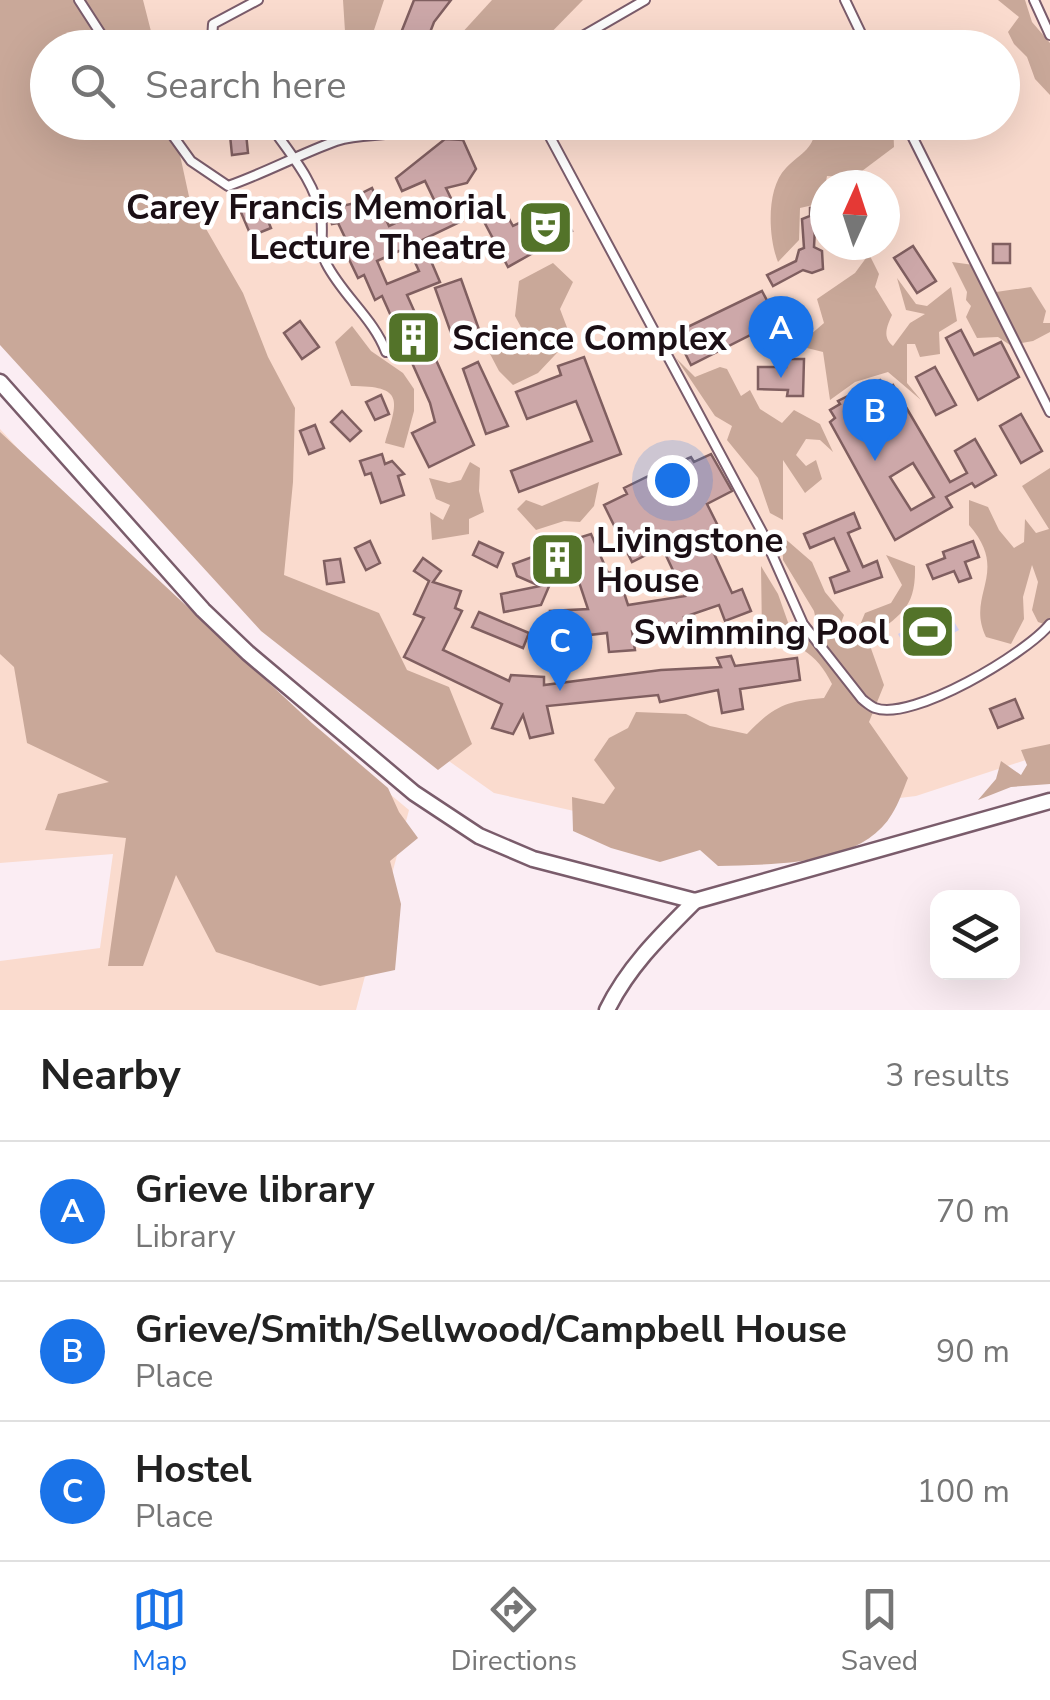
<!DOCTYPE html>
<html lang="en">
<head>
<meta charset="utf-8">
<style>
	body { margin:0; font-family:"Nunito Sans",sans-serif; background:#f6f6f6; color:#222 }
	.controls { position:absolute; right:30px; bottom:30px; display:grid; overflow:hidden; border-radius:20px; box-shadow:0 10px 40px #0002 }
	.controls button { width:90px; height:90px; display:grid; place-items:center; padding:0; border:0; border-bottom:2px solid #e0e0e0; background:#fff; color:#222; font:50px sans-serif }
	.compass { position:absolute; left:810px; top:170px; width:90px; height:90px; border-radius:50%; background:#fff; box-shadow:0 10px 40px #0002; rotate:3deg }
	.you { position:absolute; left:672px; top:480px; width:35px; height:35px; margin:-25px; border:8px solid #fff; border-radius:50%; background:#1a73e8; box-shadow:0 0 0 15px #1a73e833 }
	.badge { display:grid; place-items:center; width:65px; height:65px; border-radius:50%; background:#1a73e8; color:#fff; font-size:32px; font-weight:700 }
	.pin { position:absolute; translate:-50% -82px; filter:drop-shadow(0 2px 5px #0008) }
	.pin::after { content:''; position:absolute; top:52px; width:35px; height:30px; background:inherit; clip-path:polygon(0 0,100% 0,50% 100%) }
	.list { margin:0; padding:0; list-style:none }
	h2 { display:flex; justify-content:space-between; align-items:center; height:130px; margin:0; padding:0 40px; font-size:42px }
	h2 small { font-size:32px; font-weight:400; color:#767676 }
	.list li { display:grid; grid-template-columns:65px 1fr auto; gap:30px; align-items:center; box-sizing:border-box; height:140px; padding:0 40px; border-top:2px solid #e0e0e0 }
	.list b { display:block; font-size:38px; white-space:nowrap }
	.list p { margin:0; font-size:32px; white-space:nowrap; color:#767676 }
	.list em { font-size:32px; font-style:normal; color:#767676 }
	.icon { flex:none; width:55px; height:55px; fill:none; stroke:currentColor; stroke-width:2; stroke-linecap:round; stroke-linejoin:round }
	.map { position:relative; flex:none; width:1050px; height:1010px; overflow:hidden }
	.search { position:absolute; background:#fff; box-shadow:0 10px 40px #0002; left:30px; right:30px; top:30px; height:110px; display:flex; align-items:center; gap:25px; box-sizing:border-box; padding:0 35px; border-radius:55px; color:#767676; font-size:38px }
	.sheet { height:550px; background:#fff }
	nav { display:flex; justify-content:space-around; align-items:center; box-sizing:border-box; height:140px; border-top:2px solid #e0e0e0; background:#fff; font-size:28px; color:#767676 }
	nav a { display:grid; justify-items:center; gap:5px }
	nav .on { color:#1a73e8 }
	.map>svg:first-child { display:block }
	.green { fill:#fadbce; fill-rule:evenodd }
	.forest { fill:#c9a899 }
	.water { fill:#d2ceef }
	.building { fill:#cda8a9; stroke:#805f60; stroke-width:2.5; fill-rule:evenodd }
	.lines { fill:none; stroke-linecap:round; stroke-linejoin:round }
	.service-casing { stroke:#7a5c6b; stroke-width:12 }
	.minor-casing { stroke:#7a5c6b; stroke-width:19 }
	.service { stroke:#fff; stroke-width:8 }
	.minor { stroke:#fff; stroke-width:14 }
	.labels { text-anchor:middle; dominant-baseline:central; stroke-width:9; stroke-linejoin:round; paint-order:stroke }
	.poi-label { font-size:35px; font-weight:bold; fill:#1b0f15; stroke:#fff; text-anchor:end }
</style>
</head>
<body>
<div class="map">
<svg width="1050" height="1010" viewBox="0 0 1050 1010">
	<rect width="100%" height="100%" fill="#fbedf3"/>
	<!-- green -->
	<g class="green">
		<path d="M 0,0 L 1050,0 L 1050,752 L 916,796 L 736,818 L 610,819 L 494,793 L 299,655 L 132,484 ZM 48,48 L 1002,48 L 1002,122 L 48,122 ZM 825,185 L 885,185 L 885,245 L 825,245 Z"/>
		<path d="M 0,429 L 155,598 L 409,810 L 356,1010 L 0,1010 L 0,961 L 100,948 L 113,854 L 0,863 Z"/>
	</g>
	<!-- forest -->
	<g class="forest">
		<path d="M 0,0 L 143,0 L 155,47 L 48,48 L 48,122 L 173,123 L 190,201 L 243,293 L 268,357 L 295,408 L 293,482 L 284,575 L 379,613 L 407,670 L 449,687 L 472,744 L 438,770 L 261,631 L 0,345 Z"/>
		<path d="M 343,0 L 384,0 L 371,39 L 373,47 L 346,47 Z"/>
		<path d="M 492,0 L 583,0 L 537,47 L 449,47 Z"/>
		<path d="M 998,0 L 1025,0 L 1032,22 L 1050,43 L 1050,95 L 1035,79 L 1027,57 L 1014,44 L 1008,32 L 1019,17 Z"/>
		<path d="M 817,123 L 893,123 L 894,147 L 854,177 L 827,176 L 822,203 L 800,208 L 799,240 L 778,262 C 768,237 766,188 786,168 C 804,150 813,151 817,123 Z"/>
		<path d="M 869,254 L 879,274 L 875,287 L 892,315 C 887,326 882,337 893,346 L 910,323 L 925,314 L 906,310 L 897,278 L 916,304 L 927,306 L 951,287 L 957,321 L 939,332 L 940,354 L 920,357 L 915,344 L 907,344 L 907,383 L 921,400 L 888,372 L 855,382 L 830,400 L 823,352 L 807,348 L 810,335 L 824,323 L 817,299 L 855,273 Z"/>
		<path d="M 952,262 L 981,266 L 996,292 L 1031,287 L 1046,311 L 1043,323 L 1050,323 L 1050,332 L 1033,341 L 1010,345 L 998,337 L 977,338 L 966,317 L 971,306 L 966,300 L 967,292 Z"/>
		<path d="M 553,263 L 573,282 L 560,309 L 571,338 L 538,373 L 513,385 L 499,371 L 489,352 L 503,347 L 531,355 L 529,342 L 515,316 L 519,281 Z"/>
		<path d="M 352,326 L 371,351 L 403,373 L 414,389 L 414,411 L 404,448 L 385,443 C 398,400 405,386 351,386 L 335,342 Z"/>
		<path d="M 676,358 L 695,377 L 720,367 L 727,369 L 741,396 L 750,390 L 760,409 L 782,423 L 794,410 L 820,424 L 833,452 L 820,440 L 806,439 L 796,455 L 806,466 L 816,460 L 822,479 L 805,493 L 783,460 L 783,520 L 770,513 L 758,478 L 727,440 L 732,426 L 715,416 Z"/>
		<path d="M 0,432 L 312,723 L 388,788 L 399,812 L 418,838 L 390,861 L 401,904 L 395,970 L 320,986 L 216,952 L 176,875 L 143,966 L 108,966 L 126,838 L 45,830 L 58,794 L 109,782 L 27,743 L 14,667 L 0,654 Z"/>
		<path d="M 470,462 L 480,468 L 479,491 L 484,512 L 469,519 L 469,534 L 432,540 L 430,512 L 443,520 L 450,505 L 436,499 L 429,478 L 449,483 L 461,480 Z"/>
		<path d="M 1050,468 L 1050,626 L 1038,622 L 1032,610 L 1038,582 L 1032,565 L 1023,597 L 1024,619 L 1011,644 L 986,637 C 965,594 1011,573 969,525 L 969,500 L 988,507 L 999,530 L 1014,548 L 1024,542 L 1025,519 L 1036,533 L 1049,529 L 1022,486 Z"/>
		<path d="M 599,482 L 594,506 L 580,522 L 564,521 L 536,530 L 517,509 L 526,500 L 542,506 Z"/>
		<path d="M 782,536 L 812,562 L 825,592 L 844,615 L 838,631 L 860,625 L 865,613 L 891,603 L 902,585 L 886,555 L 915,566 C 916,610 900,614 868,640 L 884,685 L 869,722 L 908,778 C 903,790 899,803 892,814 C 861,867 771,864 718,866 L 700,850 L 660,862 L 611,848 L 573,831 L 572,797 L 604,804 L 615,788 L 594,760 L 609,738 L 628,728 L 636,712 L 686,714 L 710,726 L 747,734 C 774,706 786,701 824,698 L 832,684 C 817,653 795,641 762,635 L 761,566 L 778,594 L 790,628 L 818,630 L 814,611 L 783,560 Z"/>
		<path d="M 1050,744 L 1050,784 L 1011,787 L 978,800 L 996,779 L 1001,761 L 1021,775 L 1027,765 L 1021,750 Z"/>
	</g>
	<!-- water -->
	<path class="water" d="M 946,608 L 959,630 L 911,657 L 898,634 Z"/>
	<!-- building -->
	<g class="building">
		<path d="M 414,0 L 451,0 L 434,22 L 424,48 L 395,48 Z"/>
		<path d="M 246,133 L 248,153 L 232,155 L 230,135 Z"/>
		<path d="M 445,139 L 463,140 L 476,169 L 467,183 L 446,188 L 462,221 L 422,240 L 440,282 L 407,295 L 474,445 L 429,467 L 412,433 L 435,422 L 430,403 L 382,296 L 375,300 L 364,275 L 358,278 L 345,251 L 350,248 L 338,223 L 332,224 L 329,209 L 364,201 L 360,194 L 372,188 L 389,226 L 436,204 L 425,181 L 402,191 L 396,178 ZM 408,247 L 419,271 L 387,284 L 377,261 Z"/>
		<path d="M 260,202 L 271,228 L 251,236 L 240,210 Z"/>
		<path d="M 500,203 L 513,226 L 558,205 L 572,231 L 508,267 L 480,214 Z"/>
		<path d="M 823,207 L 820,228 L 815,228 L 814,247 L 822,251 L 823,269 L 812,273 L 803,270 L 773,286 L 767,275 L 796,261 L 799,250 L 804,248 L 802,219 L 810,216 L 810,208 Z"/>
		<rect x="993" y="244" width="17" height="19"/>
		<path d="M 913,246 L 936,281 L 917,293 L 894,258 Z"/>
		<path d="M 461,279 L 482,338 L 456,347 L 435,288 Z"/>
		<path d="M 762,291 L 778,321 L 691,365 L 675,333 Z"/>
		<path d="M 300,321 L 319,347 L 302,359 L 284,333 Z"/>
		<path d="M 961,330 L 974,355 L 1001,342 L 1019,377 L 978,400 L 946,338 Z"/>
		<path d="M 584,357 L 621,454 L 519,492 L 511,471 L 592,441 L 576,401 L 527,419 L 516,392 L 561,375 L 558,366 Z"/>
		<path d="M 786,359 L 804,359 L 803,396 L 787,396 L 788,390 L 758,389 L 758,367 L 786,367 Z"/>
		<path d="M 478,362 L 508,426 L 486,434 L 463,369 Z"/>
		<path d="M 935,367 L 956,405 L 936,415 L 916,377 Z"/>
		<path d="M 880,380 L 886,389 L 893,385 L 950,482 L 967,473 L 955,451 L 975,439 L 996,475 L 975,487 L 972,483 L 946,497 L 952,507 L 895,540 L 830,422 L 835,418 L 830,410 L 840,404 L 838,401 ZM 913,463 L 934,497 L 911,510 L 890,477 Z"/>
		<path d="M 381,395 L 389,414 L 375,420 L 366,402 Z"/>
		<path d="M 342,411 L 361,431 L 350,441 L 331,422 Z"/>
		<path d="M 1021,414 L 1042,451 L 1021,463 L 1000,426 Z"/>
		<path d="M 315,425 L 324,448 L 309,454 L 300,431 Z"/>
		<path d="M 382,454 L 385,464 L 392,461 L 404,474 L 398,476 L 404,495 L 381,503 L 371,473 L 365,475 L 360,461 Z"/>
		<path d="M 711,454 L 732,491 L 707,504 L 725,540 L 711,547 L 732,593 L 742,589 L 751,611 L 725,621 L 719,605 L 684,617 L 686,623 L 632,631 L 635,650 L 609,652 L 607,633 L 554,639 L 550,611 L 588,609 L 576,573 L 550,584 L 541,605 L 504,612 L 501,594 L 540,586 L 517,576 L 513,564 L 546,552 L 541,543 L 552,538 L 556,545 L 591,534 L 608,573 L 617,571 L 628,605 L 685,596 L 662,547 L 632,562 L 604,505 L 627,494 L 624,488 L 661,470 L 691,457 L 694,462 Z"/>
		<path d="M 854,513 L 860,528 L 848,533 L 863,567 L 877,561 L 882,577 L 835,593 L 830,578 L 849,571 L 834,538 L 810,548 L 804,534 Z"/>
		<path d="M 370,541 L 380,563 L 366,570 L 355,548 Z"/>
		<path d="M 973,541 L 979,557 L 965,562 L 971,578 L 959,582 L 954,571 L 933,579 L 927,565 L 945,558 L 943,552 Z"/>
		<path d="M 479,542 L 503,553 L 497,567 L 473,555 Z"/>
		<path d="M 423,558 L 441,571 L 433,582 L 461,591 L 455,608 L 462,611 L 443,650 L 509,681 L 511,675 L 544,677 L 544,685 L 661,670 L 721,667 L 717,658 L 731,656 L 735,666 L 797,658 L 800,680 L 740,689 L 743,709 L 722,713 L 718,690 L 660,702 L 658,695 L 547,706 L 553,733 L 530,738 L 523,715 L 513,734 L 492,728 L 502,704 L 404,657 L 424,618 L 414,614 L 429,581 L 414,571 Z"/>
		<path d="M 340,559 L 344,582 L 327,584 L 324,561 Z"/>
		<path d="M 479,612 L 529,633 L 523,648 L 472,627 Z"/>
		<path d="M 1015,699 L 1023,718 L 998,728 L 990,709 Z"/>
	</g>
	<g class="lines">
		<defs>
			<g id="service">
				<path d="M 79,0 L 110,48"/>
				<path d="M 845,0 L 868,48"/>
				<path d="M 1034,0 L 1050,35"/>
				<path d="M 216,48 L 212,40 L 213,24 L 258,0"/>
				<path d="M 562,48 L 645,0"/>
				<path d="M 163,122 L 191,161 L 228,186 C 265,173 300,154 336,141 C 368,130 395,141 426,122"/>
				<path d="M 268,122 C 287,150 316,182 321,217 C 324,232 318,248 326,263 C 342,295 374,319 386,352"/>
				<path d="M 542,122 L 762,532 L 803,624 L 862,699 C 864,701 872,707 875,708 C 912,722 1027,653 1050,624"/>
				<path d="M 905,122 L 1050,412"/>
			</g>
			<g id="minor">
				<path d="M 0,382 L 203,610 L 248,653 L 414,793 L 479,836 L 533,859 L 695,901 L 1050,801"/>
				<path d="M 607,1010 C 628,967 661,935 695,901"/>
			</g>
		</defs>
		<!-- service casing -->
		<use href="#service" class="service-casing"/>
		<!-- minor casing -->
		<use href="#minor" class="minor-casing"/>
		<!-- service -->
		<use href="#service" class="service"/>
		<!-- minor -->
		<use href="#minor" class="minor"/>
	</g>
	<!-- icons -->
	<defs>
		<symbol id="theatre-square" viewBox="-11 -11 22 22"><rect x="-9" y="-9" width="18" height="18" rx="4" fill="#537329" stroke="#fff"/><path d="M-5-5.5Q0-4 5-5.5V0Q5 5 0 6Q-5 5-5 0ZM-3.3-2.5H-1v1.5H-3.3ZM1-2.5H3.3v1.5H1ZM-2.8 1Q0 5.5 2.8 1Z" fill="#fff"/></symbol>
		<symbol id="building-square" viewBox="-11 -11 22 22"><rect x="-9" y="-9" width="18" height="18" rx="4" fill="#537329" stroke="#fff"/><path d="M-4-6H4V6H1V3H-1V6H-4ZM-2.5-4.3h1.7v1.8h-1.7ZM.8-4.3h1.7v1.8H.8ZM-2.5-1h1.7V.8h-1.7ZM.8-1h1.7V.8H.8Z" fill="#fff"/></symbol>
		<symbol id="stadium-square" viewBox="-11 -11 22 22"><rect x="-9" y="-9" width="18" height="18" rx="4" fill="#537329" stroke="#fff"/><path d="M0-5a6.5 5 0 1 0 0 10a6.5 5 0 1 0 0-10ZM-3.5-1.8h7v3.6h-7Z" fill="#fff"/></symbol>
	</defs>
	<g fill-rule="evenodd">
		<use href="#theatre-square" x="514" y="196" width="63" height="63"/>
		<use href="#building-square" x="382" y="306" width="63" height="63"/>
		<use href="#building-square" x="526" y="528" width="63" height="63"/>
		<use href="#stadium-square" x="896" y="600" width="63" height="63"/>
	</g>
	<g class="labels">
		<!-- poi labels -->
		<g class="poi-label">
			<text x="506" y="207">Carey Francis Memorial<tspan x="506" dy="40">Lecture Theatre</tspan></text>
			<text x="452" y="338" text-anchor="start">Science Complex</text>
			<text x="596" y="540" text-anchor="start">Livingstone<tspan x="596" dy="40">House</tspan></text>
			<text x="889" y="632">Swimming Pool</text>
		</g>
	</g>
</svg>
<div class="controls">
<button><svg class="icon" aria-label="layers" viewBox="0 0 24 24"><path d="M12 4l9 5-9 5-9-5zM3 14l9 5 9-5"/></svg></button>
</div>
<svg class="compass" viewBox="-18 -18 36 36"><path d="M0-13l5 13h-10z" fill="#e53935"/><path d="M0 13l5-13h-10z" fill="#767676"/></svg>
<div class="you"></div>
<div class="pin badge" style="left:781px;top:378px">A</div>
<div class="pin badge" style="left:875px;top:461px">B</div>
<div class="pin badge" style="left:560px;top:691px">C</div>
<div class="search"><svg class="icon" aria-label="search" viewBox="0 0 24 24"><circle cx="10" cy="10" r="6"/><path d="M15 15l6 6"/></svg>Search here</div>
</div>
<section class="sheet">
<h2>Nearby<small>3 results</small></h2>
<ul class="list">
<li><span class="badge">A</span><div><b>Grieve library</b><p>Library</p></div><em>70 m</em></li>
<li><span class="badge">B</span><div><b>Grieve/Smith/Sellwood/Campbell House</b><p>Place</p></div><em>90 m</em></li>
<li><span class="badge">C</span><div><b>Hostel</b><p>Place</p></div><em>100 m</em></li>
</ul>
</section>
<nav>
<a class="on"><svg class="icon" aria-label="map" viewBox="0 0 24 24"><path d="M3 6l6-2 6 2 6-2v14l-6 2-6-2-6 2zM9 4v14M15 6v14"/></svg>Map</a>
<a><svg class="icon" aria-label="directions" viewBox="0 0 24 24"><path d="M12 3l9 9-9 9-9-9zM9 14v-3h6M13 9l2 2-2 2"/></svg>Directions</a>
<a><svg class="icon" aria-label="saved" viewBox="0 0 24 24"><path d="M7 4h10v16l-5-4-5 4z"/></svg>Saved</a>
</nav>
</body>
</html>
